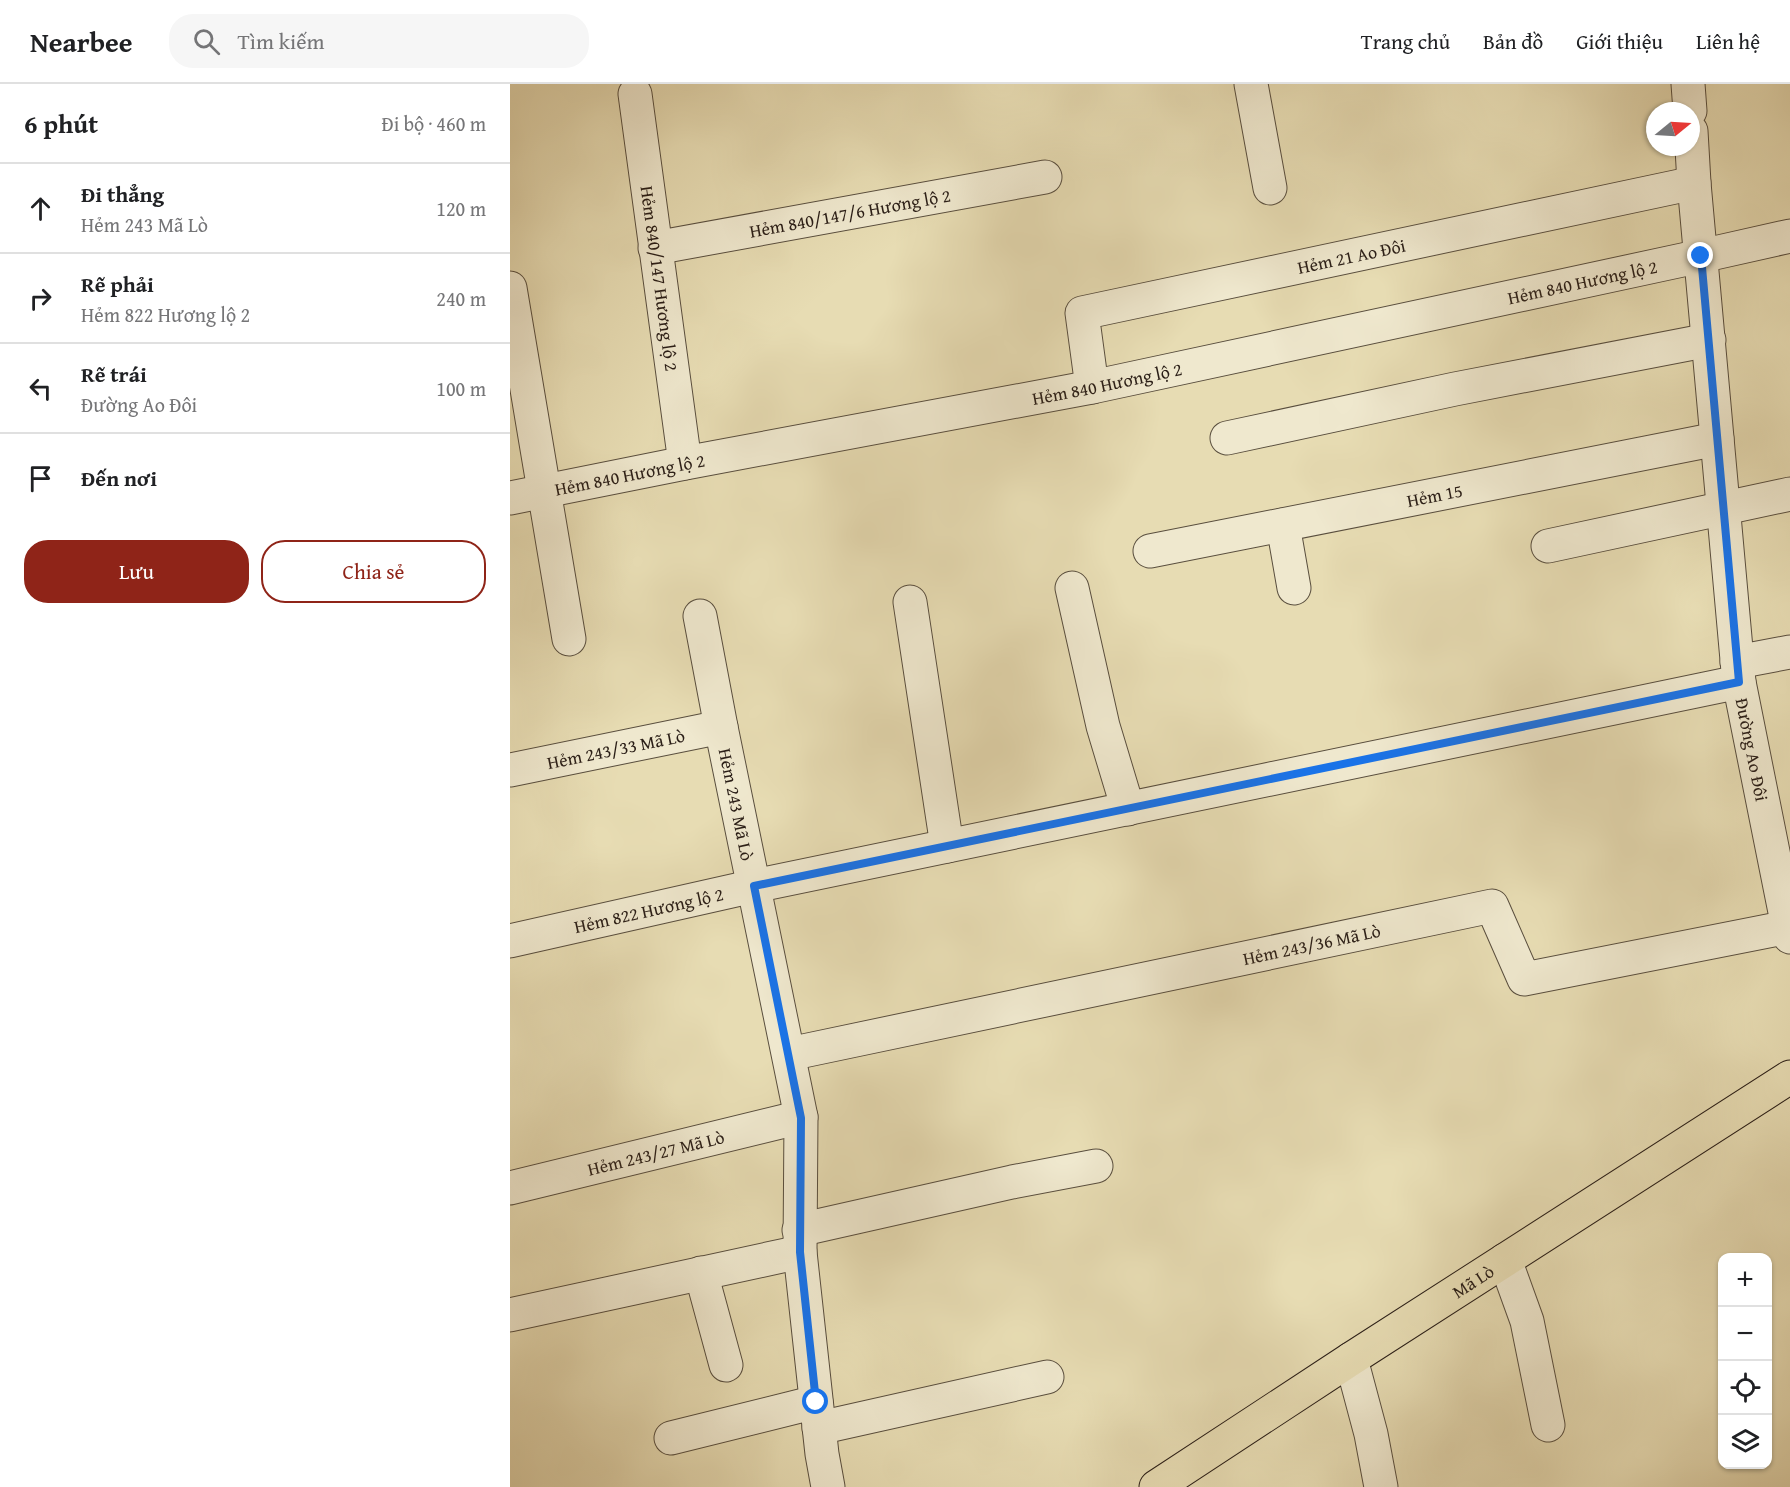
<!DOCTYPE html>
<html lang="vi">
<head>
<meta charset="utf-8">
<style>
	body { margin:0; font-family:"Gentium Book Plus",serif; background:#f6f6f6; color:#202124 }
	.controls { position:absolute; right:18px; bottom:18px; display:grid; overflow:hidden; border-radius:12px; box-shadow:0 2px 4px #0004 }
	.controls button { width:54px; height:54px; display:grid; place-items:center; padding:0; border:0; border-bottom:2px solid #e0e0e0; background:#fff; color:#202124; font:30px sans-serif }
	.compass { position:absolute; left:1136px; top:18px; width:54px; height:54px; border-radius:50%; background:#fff; box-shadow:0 2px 4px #0004; rotate:72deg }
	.stop { position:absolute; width:18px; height:18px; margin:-14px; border:4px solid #1a73e8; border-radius:50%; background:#fff }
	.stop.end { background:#1a73e8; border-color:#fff; box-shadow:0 2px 6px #0008 }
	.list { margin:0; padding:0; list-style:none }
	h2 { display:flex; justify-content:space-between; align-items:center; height:78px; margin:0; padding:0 24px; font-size:26px }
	h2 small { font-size:20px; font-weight:400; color:#757577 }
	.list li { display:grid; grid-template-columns:39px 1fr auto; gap:18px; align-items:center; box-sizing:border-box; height:90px; padding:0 24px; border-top:2px solid #e0e0e0 }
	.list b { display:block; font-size:22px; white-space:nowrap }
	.list p { margin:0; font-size:20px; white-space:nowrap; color:#757577 }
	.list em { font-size:20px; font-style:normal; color:#757577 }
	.actions { display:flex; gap:12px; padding:18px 24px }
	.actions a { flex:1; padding:14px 0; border:2px solid #8f2418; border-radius:24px; text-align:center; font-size:21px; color:#8f2418 }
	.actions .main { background:#8f2418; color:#fff }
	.icon { flex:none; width:33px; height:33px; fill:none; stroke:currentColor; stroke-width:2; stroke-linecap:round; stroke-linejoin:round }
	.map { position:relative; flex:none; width:1280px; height:1403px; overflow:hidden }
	header { display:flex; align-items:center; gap:36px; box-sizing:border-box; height:84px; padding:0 30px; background:#fff; border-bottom:2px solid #e0e0e0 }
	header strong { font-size:28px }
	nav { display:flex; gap:33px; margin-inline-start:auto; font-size:21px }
	.search { width:420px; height:54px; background:#f6f6f6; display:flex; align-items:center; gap:15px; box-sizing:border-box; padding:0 21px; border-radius:24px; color:#757577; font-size:22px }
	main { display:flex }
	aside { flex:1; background:#fff }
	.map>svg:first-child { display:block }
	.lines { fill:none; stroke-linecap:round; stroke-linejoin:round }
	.minor-casing { stroke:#594e3e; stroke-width:35 }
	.major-casing { stroke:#2a1e17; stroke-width:35 }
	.minor { stroke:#efe8ce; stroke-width:33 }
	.major { stroke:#e7dcb3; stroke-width:33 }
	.route { stroke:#1a73e8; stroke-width:8 }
	.labels { text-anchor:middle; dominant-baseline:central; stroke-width:5; stroke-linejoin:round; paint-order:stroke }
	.street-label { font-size:18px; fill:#2a1e17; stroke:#efe8ce }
</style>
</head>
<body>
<header>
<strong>Nearbee</strong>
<div class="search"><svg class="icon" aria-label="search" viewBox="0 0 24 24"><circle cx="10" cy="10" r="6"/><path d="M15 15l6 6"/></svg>Tìm kiếm</div>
<nav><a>Trang chủ</a><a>Bản đồ</a><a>Giới thiệu</a><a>Liên hệ</a></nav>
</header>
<main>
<aside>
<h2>6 phút<small>Đi bộ · 460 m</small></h2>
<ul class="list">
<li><svg class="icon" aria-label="ahead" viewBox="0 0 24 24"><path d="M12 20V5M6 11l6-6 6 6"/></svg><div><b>Đi thẳng</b><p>Hẻm 243 Mã Lò</p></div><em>120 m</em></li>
<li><svg class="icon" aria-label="right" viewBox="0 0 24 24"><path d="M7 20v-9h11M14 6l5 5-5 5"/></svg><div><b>Rẽ phải</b><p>Hẻm 822 Hương lộ 2</p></div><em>240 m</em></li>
<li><svg class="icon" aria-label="left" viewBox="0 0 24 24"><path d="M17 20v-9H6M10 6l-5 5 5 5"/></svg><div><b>Rẽ trái</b><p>Đường Ao Đôi</p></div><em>100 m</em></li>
<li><svg class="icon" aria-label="arrive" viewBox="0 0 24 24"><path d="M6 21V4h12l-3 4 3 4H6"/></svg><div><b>Đến nơi</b></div></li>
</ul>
<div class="actions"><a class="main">Lưu</a><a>Chia sẻ</a></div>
</aside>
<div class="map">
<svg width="1280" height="1403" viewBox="0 0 1280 1403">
	<rect width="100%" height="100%" fill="#e7dcb3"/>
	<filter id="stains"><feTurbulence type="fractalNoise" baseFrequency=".00333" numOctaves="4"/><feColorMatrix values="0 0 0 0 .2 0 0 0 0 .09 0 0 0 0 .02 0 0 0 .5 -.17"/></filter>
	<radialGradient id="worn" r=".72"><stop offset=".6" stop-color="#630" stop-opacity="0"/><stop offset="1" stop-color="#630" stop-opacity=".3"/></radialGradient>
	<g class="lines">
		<defs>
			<g id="minor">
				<path d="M 741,0 L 760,104"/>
				<path d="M 1178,0 L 1180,27"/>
				<path id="s1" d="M 125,10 L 175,379"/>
				<path id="s2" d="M 1181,47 L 1184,99 L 1229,598 L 1280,853"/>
				<path id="s3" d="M 145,164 L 535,93"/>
				<path d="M 0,204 L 59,555"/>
				<path id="s4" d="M 582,303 L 572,229 L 1184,99"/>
				<path d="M 717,354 L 945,305 L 1199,256"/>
				<path id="s5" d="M 0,414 L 175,379 L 582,303 L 1191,172 L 1280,152"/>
				<path d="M 773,441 L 784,504"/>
				<path d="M 1038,462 L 1280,410"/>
				<path id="s6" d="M 640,467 L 1207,355"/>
				<path d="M 562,504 L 593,642 L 618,725"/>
				<path d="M 400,518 L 437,762"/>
				<path id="s7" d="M 190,532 L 211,643 L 291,1033 L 290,1168 L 312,1370 L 318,1403"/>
				<path d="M 1227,578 L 1280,568"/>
				<path id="s8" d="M 0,686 L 211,643"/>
				<path id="s9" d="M 0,857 L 244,802 L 1229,598"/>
				<path id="s10" d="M 279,970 L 982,822 L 1014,895 L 1278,843"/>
				<path id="s11" d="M 0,1104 L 291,1033"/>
				<path d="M 289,1146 L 502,1098 L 586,1082"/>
				<path d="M 995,1176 L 1017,1237 L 1038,1341"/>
				<path d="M 191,1189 L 216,1281"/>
				<path d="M 0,1231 L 290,1168"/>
				<path d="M 841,1275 L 861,1350 L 871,1403"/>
				<path d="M 309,1344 L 537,1293"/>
				<path d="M 161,1354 L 306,1318"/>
			</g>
			<g id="major">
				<path id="s12" d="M 646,1403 L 841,1275 L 1280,993"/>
			</g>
		</defs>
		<!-- minor casing -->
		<use href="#minor" class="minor-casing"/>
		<!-- major casing -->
		<use href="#major" class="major-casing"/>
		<!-- minor -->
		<use href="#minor" class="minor"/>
		<!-- major -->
		<use href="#major" class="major"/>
	</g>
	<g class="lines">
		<!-- route -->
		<path class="route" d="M 306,1318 L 290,1168 L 291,1034 L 244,802 L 1229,598 L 1191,172"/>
	</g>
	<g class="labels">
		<!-- street labels -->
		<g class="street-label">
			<text stroke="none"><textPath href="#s3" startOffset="198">Hẻm 840/147/6 Hương lộ 2</textPath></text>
			<text stroke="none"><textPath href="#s4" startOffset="350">Hẻm 21 Ao Đôi</textPath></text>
			<text stroke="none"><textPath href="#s1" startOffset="186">Hẻm 840/147 Hương lộ 2</textPath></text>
			<text stroke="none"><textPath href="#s5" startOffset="1094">Hẻm 840 Hương lộ 2</textPath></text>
			<text stroke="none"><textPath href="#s5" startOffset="608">Hẻm 840 Hương lộ 2</textPath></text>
			<text stroke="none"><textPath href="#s5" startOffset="122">Hẻm 840 Hương lộ 2</textPath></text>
			<text stroke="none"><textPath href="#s6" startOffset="290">Hẻm 15</textPath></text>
			<text stroke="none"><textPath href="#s8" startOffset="108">Hẻm 243/33 Mã Lò</textPath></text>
			<text stroke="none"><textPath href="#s2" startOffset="622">Đường Ao Đôi</textPath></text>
			<text stroke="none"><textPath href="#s7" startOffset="192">Hẻm 243 Mã Lò</textPath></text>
			<text stroke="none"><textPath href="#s9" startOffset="142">Hẻm 822 Hương lộ 2</textPath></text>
			<text stroke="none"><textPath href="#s10" startOffset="534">Hẻm 243/36 Mã Lò</textPath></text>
			<text stroke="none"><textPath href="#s11" startOffset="150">Hẻm 243/27 Mã Lò</textPath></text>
			<text stroke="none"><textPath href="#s12" startOffset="378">Mã Lò</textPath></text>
		</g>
	</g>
	<rect width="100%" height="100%" filter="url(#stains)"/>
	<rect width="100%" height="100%" fill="url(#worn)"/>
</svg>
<div class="controls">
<button>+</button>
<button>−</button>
<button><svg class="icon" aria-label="locate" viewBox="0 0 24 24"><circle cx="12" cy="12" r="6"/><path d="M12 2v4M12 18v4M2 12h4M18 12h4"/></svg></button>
<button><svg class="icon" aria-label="layers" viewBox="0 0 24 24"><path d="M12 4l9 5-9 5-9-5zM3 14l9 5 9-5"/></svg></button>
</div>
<svg class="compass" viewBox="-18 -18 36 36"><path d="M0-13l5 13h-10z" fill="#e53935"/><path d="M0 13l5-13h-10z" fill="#757577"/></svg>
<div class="stop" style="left:306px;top:1318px"></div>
<div class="stop end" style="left:1191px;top:172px"></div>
</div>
</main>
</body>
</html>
